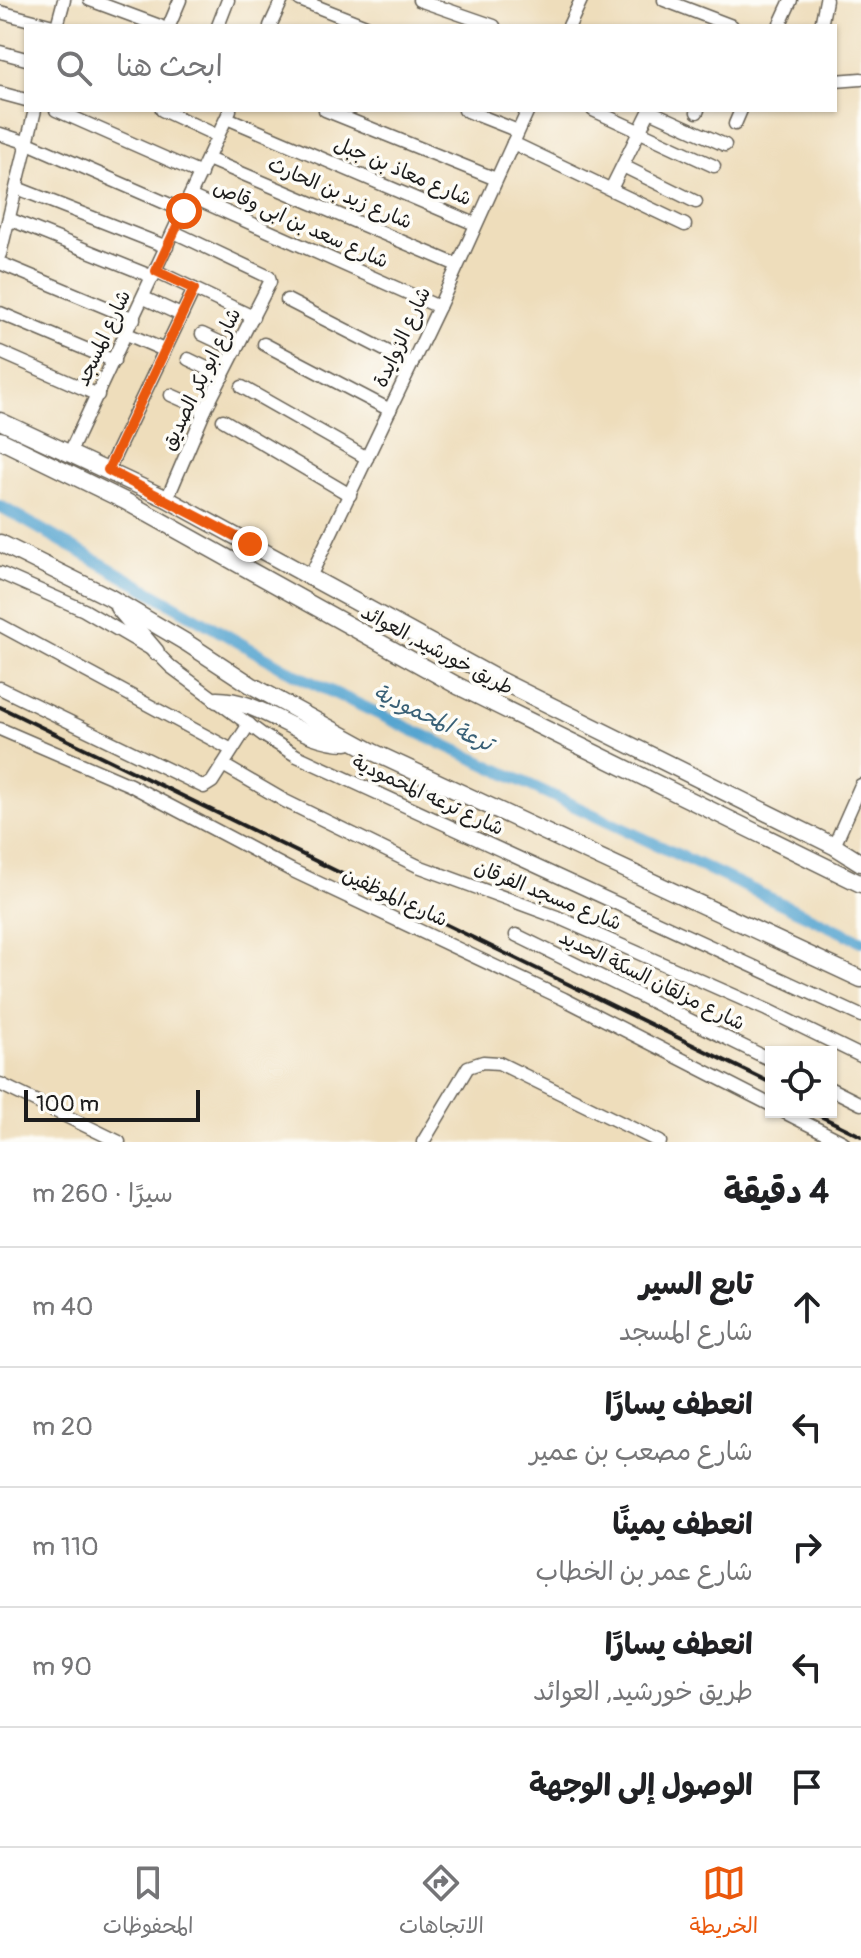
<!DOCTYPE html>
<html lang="ar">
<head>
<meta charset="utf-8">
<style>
	body { margin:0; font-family:Pangolin,"Playpen Sans Arabic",sans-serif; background:#f6f6f6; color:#202124; direction:rtl }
	.controls { position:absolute; right:24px; bottom:24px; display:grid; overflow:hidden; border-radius:0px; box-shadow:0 2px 6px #0004 }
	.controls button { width:72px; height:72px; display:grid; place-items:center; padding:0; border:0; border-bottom:2px solid #e0e0e0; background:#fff; color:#202124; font:40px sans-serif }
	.scale { position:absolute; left:24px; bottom:20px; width:176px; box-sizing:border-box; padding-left:8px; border:4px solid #1c1c1c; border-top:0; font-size:22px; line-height:28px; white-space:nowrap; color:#1c1c1c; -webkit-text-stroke:6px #fdfcf7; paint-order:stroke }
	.stop { position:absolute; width:24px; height:24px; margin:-18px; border:6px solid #ea580c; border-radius:50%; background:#fff }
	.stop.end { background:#ea580c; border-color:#fff; box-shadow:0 2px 8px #0008 }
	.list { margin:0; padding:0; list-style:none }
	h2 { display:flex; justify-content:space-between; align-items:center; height:104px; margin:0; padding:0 32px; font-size:34px }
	h2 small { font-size:26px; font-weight:400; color:#757577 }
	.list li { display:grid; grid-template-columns:52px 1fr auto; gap:24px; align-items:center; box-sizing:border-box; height:120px; padding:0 32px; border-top:2px solid #e0e0e0 }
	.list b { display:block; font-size:30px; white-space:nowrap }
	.list p { margin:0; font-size:26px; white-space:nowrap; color:#757577 }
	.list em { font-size:26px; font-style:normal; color:#757577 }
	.icon { flex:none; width:44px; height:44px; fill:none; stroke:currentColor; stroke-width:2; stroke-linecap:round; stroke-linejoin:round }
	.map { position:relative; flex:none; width:861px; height:1142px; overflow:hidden; direction:ltr }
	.search { position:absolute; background:#fff; box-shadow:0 2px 6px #0004; left:24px; right:24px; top:24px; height:88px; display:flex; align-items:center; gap:20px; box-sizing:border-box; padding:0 28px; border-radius:0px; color:#757577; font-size:30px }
	.sheet { height:704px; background:#fff }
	nav { display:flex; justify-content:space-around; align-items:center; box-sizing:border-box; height:112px; border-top:2px solid #e0e0e0; background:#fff; font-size:22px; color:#757577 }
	nav a { display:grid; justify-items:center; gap:4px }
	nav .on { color:#ea580c }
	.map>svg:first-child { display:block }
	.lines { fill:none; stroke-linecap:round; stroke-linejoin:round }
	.canal { stroke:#56a5d0; stroke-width:12 }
	.minor-casing { stroke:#666054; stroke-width:15 }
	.major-casing { stroke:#666054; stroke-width:19 }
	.minor { stroke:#fff; stroke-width:12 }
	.major { stroke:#fff; stroke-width:16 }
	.rail { stroke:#1c1c1c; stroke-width:4 }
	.route { stroke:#ea580c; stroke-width:10 }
	.labels { text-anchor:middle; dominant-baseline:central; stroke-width:7; stroke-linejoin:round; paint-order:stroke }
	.street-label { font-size:20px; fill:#1c1c1c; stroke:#fdfcf7 }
	.water-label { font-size:22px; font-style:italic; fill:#396076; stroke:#fdfcf7 }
</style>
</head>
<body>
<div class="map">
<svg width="861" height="1142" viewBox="0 0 861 1142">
	<rect width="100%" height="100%" fill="#fdfcf7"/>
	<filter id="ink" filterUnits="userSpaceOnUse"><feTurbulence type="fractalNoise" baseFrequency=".0125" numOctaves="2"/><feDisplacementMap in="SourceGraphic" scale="16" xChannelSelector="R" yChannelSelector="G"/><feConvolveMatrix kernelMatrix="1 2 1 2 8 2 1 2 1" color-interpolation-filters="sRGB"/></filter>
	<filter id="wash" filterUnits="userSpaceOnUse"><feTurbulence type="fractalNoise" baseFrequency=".006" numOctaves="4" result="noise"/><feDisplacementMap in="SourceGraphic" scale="32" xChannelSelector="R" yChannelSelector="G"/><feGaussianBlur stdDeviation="1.8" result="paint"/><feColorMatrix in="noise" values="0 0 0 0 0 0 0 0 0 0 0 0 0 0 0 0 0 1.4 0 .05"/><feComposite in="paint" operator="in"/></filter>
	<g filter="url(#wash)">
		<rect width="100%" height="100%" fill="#edb"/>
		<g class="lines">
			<!-- canal -->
			<path class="canal" d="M 0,506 L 298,676 L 861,941"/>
		</g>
	</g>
	<g filter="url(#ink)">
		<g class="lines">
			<defs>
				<g id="minor">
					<path d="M 90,0 L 160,26"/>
					<path d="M 300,0 L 366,26"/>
					<path d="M 419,0 L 494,26"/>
					<path d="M 664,0 L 732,26"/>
					<path d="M 0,12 L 53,26"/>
					<path d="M 57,26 L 64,0"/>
					<path d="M 169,26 L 180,0"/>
					<path d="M 218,26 L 228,0"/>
					<path d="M 270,26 L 282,0"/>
					<path d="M 569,26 L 581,0"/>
					<path d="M 779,26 L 791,0"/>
					<path d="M 821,26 L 826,0"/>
					<path d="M 0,52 L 26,59"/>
					<path d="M 835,81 L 861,79"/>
					<path d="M 0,93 L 26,100"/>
					<path d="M 56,110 L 201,174"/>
					<path d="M 162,110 L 218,136"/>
					<path d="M 325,110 L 496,179"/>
					<path d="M 465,110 L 518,131"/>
					<path d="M 593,110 L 714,166"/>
					<path d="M 650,111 L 725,145"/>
					<path d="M 697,112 L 698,110"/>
					<path d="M 227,118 L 475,224"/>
					<path d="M 735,124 L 741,110"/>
					<path d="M 0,134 L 28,143 L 184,211"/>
					<path d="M 513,143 L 685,225"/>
					<path d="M 208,159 L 457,265"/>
					<path d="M 623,166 L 696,202"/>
					<path d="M 17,188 L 167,247"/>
					<path d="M 611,189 L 650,110"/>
					<path d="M 190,196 L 439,307"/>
					<path d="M 9,219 L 153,277"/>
					<path d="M 0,254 L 35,110"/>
					<path d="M 0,263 L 134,319"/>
					<path d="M 156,271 L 253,317"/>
					<path d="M 144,298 L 181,315"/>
					<path d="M 287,300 L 412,364"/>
					<path d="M 0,313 L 114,361"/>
					<path d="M 127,334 L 164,350"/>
					<path d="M 202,334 L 236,350"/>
					<path d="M 264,344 L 390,410"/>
					<path d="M 0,352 L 98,395"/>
					<path d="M 188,359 L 223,376"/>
					<path d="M 242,387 L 367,458"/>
					<path d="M 171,395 L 205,410"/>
					<path d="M 223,420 L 350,495"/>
					<path d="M 70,452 L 230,110"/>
					<path d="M 108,470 L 194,289"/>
					<path d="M 167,499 L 205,410 L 270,282 L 269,277 L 174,232"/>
					<path d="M 0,573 L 84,610 L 156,652 L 171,667 L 263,735 L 297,756 L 861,1016"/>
					<path d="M 309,579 L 439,307 L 528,110"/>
					<path d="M 0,625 L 232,750"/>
					<path d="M 0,688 L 204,787 L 212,782 L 249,724"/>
					<path d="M 0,729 L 130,785 L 291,870 L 564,999 L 771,1105"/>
					<path d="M 223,765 L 285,801 L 418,866 L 557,917 L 767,1010 L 861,1056"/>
					<path d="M 834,846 L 861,785"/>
					<path d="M 516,935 L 771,1060"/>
					<path d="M 0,1084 L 119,1142"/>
					<path d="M 831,1089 L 861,1104"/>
					<path d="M 784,1112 L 843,1142"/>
					<path d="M 423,1142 L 468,1067 L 483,1062 L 499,1063 L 660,1142"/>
				</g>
				<g id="major">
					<path d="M 0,421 L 167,499 L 501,681 L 834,846 L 861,863"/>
					<path d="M 0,440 L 125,501 L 458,686 L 861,884"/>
					<path d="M 0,543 L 109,597 L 187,643 L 251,685 L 373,752 L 861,979"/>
					<path d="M 118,607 L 156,652"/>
					<path d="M 217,700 C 264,700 299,742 347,742"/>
				</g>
			</defs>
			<!-- minor casing -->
			<use href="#minor" class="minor-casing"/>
			<!-- major casing -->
			<use href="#major" class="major-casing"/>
			<!-- minor -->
			<use href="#minor" class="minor"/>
			<!-- major -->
			<use href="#major" class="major"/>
			<!-- rail -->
			<g class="rail">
				<path d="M 0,707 L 771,1083"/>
				<path d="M 812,1112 L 861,1136"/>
			</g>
		</g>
	</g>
	<g class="lines" filter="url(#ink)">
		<!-- route -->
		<path class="route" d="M 184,211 L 156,271 L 194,289 L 108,470 L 250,544"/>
	</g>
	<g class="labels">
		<!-- street labels -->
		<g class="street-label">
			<text transform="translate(403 171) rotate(23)">شارع معاذ بن جبل</text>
			<text transform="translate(340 193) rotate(23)">شارع زيد بن الحارث</text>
			<text transform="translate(301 224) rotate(24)">شارع سعد بن ابى وقاص</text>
			<text transform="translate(402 337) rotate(-65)">شارع الزوايدة</text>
			<text transform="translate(103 338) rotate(-65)">شارع المسجد</text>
			<text transform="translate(201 379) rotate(-64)">شارع ابو بكر الصديق</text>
			<text transform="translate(437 650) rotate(28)">طريق خورشيد, العوائد</text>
			<text transform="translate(428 795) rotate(25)">شارع ترعه المحمودية</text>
			<text transform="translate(548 895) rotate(22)">شارع مسجد الفرقان</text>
			<text transform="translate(395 897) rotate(25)">شارع الموظفين</text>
			<text transform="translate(652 980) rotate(26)">شارع مزلقان السكة الحديد</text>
		</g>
		<!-- water labels -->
		<g class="water-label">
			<text transform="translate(433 718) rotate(25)">ترعة المحمودية</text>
		</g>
	</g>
</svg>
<div class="controls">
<button><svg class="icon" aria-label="locate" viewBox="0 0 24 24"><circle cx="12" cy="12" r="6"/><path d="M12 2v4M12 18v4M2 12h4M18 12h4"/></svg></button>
</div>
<div class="scale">100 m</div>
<div class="stop" style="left:184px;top:211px"></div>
<div class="stop end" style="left:250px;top:544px"></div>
<div class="search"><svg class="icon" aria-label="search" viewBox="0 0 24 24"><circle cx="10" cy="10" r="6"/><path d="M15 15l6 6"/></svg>ابحث هنا</div>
</div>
<section class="sheet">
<h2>4 دقيقة<small>سيرًا · 260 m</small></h2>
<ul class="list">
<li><svg class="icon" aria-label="ahead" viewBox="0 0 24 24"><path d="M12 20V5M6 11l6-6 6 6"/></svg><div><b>تابع السير</b><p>شارع المسجد</p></div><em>40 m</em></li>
<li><svg class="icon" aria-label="left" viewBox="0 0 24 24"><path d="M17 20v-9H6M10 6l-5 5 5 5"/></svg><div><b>انعطف يسارًا</b><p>شارع مصعب بن عمير</p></div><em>20 m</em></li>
<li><svg class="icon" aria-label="right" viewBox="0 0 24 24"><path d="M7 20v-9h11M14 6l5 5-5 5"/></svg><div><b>انعطف يمينًا</b><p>شارع عمر بن الخطاب</p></div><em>110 m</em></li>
<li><svg class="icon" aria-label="left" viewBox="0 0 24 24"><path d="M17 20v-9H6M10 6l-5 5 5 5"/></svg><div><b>انعطف يسارًا</b><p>طريق خورشيد, العوائد</p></div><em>90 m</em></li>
<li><svg class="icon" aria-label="arrive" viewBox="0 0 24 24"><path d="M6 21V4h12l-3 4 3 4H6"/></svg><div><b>الوصول إلى الوجهة</b></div></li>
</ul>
</section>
<nav>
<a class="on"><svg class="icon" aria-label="map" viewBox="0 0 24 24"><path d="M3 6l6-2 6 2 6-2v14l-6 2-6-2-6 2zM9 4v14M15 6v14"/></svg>الخريطة</a>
<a><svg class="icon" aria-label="directions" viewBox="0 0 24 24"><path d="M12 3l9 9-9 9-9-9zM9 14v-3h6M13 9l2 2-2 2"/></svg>الاتجاهات</a>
<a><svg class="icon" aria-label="saved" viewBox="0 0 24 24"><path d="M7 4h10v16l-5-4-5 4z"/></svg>المحفوظات</a>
</nav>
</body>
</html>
